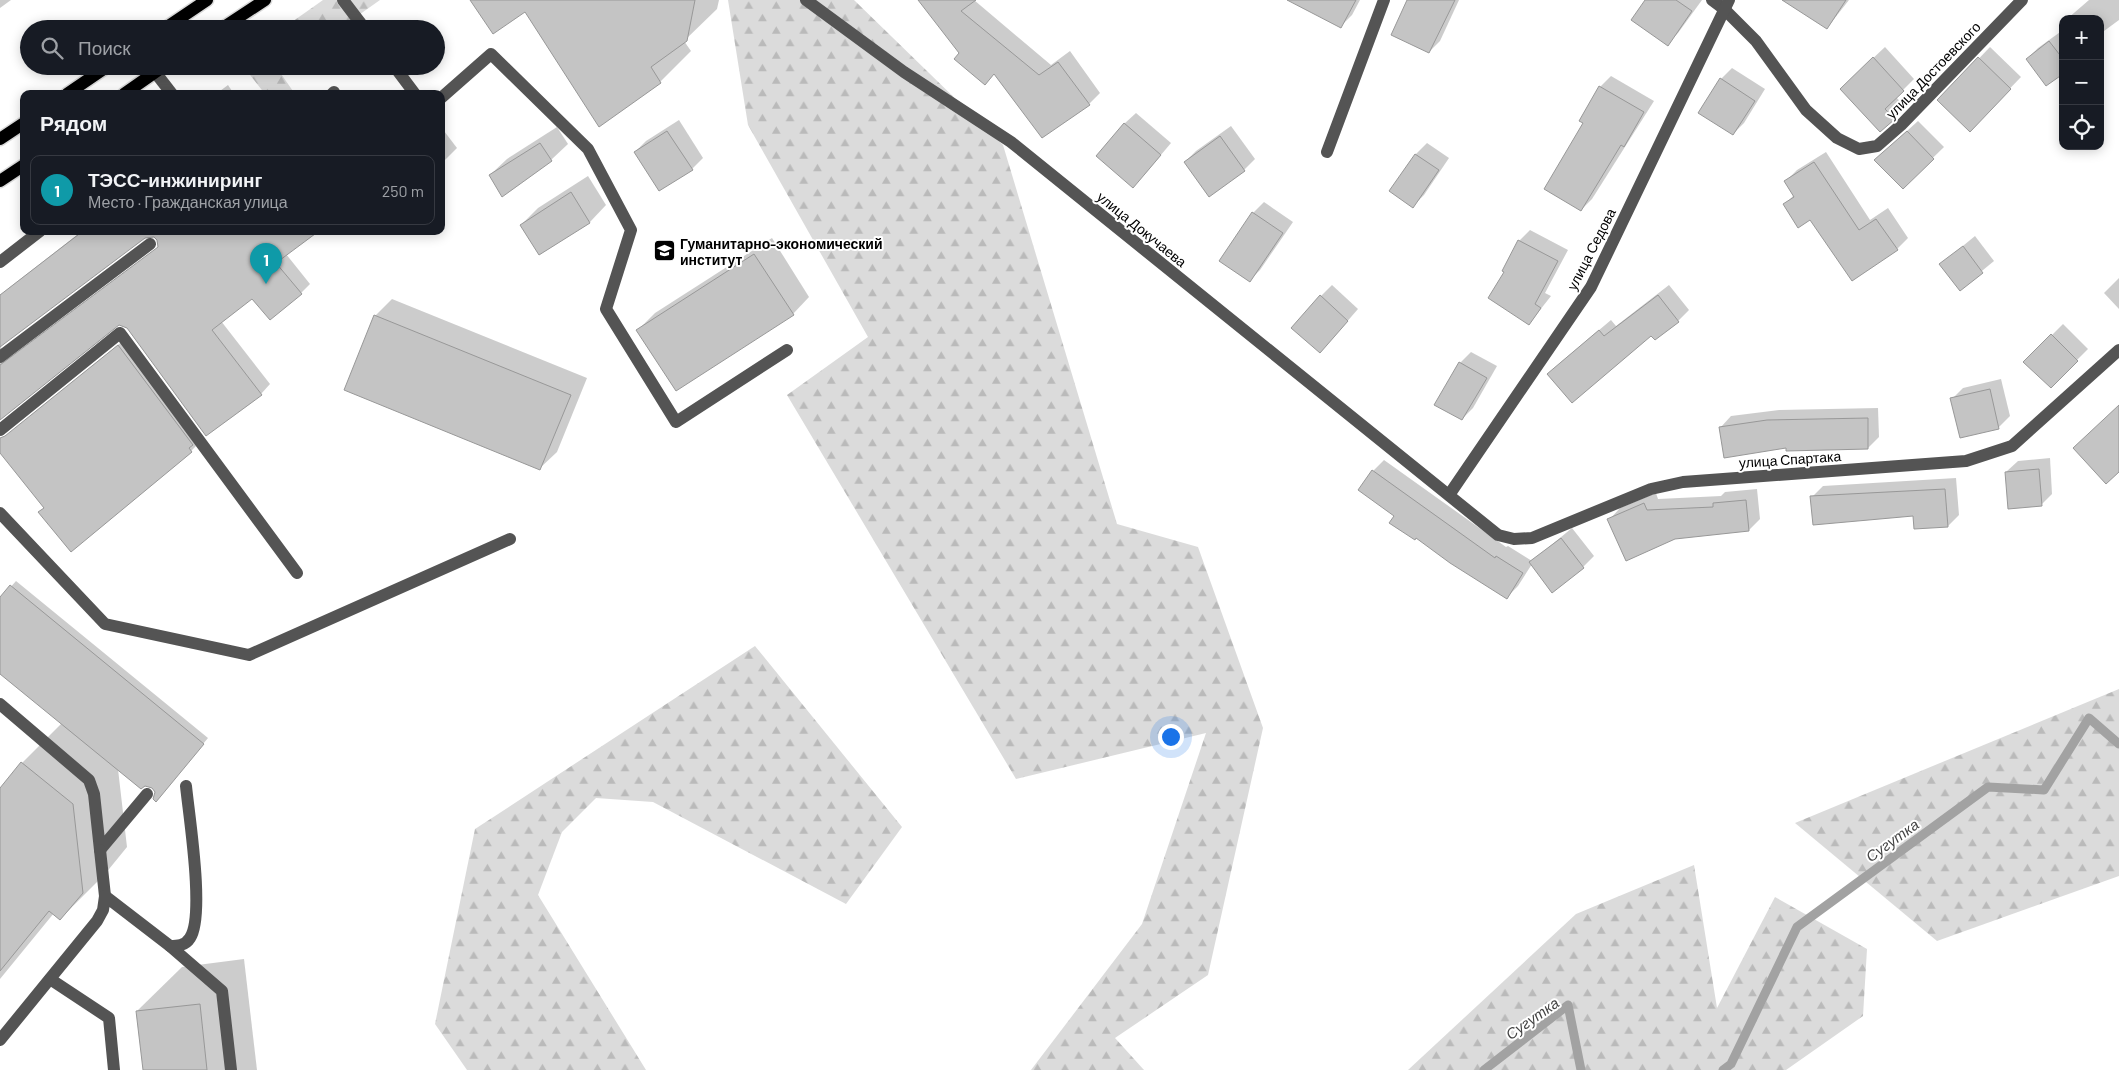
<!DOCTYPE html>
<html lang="ru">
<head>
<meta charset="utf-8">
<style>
	body { margin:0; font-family:Barlow,sans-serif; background:#242831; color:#f1f3f6 }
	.controls { position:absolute; right:15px; top:15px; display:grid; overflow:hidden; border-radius:10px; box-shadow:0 2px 12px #0003 }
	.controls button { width:45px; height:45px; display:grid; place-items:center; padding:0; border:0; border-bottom:1px solid #363941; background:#171b24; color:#f1f3f6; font:25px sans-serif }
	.you { position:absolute; left:1170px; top:736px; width:18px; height:18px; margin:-12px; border:4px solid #fff; border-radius:50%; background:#1a73e8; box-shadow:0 0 0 8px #1a73e833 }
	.badge { display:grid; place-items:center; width:32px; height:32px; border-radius:50%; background:#b45309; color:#fff; font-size:16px; font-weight:700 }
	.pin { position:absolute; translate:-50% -41px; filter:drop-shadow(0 1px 2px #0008) }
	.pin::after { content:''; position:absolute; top:26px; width:18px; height:15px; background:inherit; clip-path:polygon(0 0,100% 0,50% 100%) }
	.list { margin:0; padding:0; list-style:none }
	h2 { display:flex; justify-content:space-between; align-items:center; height:65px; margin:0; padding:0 20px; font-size:21px }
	h2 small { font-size:16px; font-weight:400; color:#9ea1a6 }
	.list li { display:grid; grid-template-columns:32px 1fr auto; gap:15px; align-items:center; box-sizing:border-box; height:70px; margin:0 10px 10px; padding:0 10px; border:1px solid #363941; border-radius:10px }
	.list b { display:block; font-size:19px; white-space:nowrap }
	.list p { margin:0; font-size:16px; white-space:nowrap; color:#9ea1a6 }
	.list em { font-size:16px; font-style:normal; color:#9ea1a6 }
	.icon { flex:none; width:28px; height:28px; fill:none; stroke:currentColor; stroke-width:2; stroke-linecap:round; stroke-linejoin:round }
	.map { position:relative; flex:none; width:2119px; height:1070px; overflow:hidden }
	.search { position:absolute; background:#171b24; box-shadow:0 2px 12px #0003; left:20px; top:20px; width:425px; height:55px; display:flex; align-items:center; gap:12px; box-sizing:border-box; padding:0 18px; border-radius:28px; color:#9ea1a6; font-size:19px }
	.panel { position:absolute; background:#171b24; box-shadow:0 2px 12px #0003; left:20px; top:90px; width:425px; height:145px; border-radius:10px }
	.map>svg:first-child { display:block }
	.forest { fill:url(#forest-firs) }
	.shadow { fill:#0003; fill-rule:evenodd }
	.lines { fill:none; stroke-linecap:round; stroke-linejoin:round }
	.stream { stroke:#a2a2a2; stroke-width:9 }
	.building { fill:#c4c4c4; stroke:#989898 }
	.major-casing { stroke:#dbdbdb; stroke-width:15 }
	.minor { stroke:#545454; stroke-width:12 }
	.major { stroke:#000; stroke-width:12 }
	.labels { text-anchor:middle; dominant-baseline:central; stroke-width:4; stroke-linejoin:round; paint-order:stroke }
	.street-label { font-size:14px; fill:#000; stroke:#fff }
	.poi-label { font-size:14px; font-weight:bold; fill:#000; stroke:#fff; text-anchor:start }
	.water-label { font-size:15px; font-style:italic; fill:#434343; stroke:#fff }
</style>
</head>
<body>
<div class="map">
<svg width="2119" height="1070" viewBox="0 0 2119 1070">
	<defs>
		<pattern id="forest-firs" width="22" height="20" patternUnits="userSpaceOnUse" patternTransform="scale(1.25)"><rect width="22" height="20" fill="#dbdbdb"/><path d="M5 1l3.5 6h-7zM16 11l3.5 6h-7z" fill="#bababa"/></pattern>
	</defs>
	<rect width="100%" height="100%" fill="#fff"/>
	<!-- forest -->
	<g class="forest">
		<path d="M 323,0 L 380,0 L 339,29 L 282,29 Z"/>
		<path d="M 728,0 L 854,0 L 1003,145 L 1117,524 L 1198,547 L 1263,728 L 1208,975 L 1115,1038 L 1144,1070 L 1031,1070 L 1142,924 L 1206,733 L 1016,779 L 787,395 L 868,337 L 748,125 Z"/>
		<path d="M 243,66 L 286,66 L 279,71 L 295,94 L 265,94 Z"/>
		<path d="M 755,646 L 902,827 L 846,904 L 653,802 L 596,798 L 562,832 L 538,895 L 646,1070 L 467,1070 L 435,1024 L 475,829 Z"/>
		<path d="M 2119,689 L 2119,876 L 1937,941 L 1795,823 Z"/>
		<path d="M 1694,865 L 1717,1008 L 1775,897 L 1867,949 L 1863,1016 L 1786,1070 L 1408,1070 L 1576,914 Z"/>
	</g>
	<!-- shadow -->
	<g class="shadow">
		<path d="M 0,0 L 11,0 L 0,8 Z"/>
		<path d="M 472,0 L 719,0 L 717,9 L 684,41 L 691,51 L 660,82 L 600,125 L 525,10 Z"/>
		<path d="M 920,0 L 974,0 L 1051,65 L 1070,51 L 1100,93 L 1089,104 L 995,73 L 985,83 Z"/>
		<path d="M 1309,0 L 1360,0 L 1352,15 L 1341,26 Z"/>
		<path d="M 1409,0 L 1459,0 L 1440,41 L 1429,52 Z"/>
		<path d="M 1646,0 L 1702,0 L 1678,33 L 1667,44 Z"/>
		<path d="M 1785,0 L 1849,0 L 1827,28 Z"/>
		<path d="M 2089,0 L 2119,0 L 2119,20 L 2100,34 L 2100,19 L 2067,19 Z"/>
		<path d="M 2063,30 L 2063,72 L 2027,59 L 2038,48 Z"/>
		<path d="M 1885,47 L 1914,79 L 1896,97 L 1905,107 L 1880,131 L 1852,78 Z"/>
		<path d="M 1990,47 L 2021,77 L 1970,130 L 1939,100 Z"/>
		<path d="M 1732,68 L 1765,89 L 1744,123 L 1733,134 L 1721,79 Z"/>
		<path d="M 1611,76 L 1654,101 L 1592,199 L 1581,210 L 1585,123 L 1600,87 Z"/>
		<path d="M 228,85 L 234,94 L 216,94 Z"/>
		<path d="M 1136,113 L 1171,143 L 1144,175 L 1124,124 Z"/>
		<path d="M 679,120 L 703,158 L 692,169 L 635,152 L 646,141 Z"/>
		<path d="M 1918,121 L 1944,147 L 1903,187 L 1887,149 Z"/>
		<path d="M 1231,126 L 1255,159 L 1244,170 L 1185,162 L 1196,151 Z"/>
		<path d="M 441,127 L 457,148 L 441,164 Z"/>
		<path d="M 557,127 L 568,144 L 551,160 L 490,175 L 507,159 Z"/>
		<path d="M 1427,143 L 1449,158 L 1424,195 L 1413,206 L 1391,190 L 1416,154 Z"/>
		<path d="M 1826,152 L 1870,220 L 1888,208 L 1908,238 L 1897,249 L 1811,218 L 1784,205 L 1794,195 L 1786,181 L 1797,170 Z"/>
		<path d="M 588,176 L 606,205 L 590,222 L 540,254 L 521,225 L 538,208 Z"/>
		<path d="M 1264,202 L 1293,222 L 1260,270 L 1249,281 L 1220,261 L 1253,213 Z"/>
		<path d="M 1530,230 L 1568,250 L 1545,293 L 1551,296 L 1529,324 L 1506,272 L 1519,241 Z"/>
		<path d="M 82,231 L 317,231 L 286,254 L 310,284 L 301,293 L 252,297 L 221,321 L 270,384 L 261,394 L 119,324 L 0,417 L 0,295 ZM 153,235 L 158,239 L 159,247 L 16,354 L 11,356 L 3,353 L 1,347 L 3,343 L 145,236 Z"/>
		<path d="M 1975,236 L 1994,261 L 1960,289 L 1941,264 Z"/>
		<path d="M 772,238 L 809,297 L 793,314 L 638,330 L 655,313 Z"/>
		<path d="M 2119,278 L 2119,309 L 2104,293 Z"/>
		<path d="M 1332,285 L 1358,309 L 1331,340 L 1321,296 Z"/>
		<path d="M 1669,285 L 1689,310 L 1678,321 L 1652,334 L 1560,363 L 1611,320 L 1616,326 Z"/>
		<path d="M 392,299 L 587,378 L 557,452 L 540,468 L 375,316 Z"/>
		<path d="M 2063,324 L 2088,349 L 2051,386 L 2025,362 Z"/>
		<path d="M 124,340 L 196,446 L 191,451 L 39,512 L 45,507 L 17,427 Z"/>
		<path d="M 1471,352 L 1497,366 L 1473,408 L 1462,419 L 1460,363 Z"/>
		<path d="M 2001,379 L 2010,416 L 1999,427 L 1952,399 L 1963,388 Z"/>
		<path d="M 1878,408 L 1879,437 L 1868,448 L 1787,447 L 1720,428 L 1731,416 L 1779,410 Z"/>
		<path d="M 2050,458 L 2052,494 L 2041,505 L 2006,472 L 2018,461 Z"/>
		<path d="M 1384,460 L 1506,547 L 1508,546 L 1532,561 L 1572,528 L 1594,556 L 1583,567 L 1532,564 L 1518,586 L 1507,597 L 1395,516 L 1373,471 Z"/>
		<path d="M 1956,478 L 1959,515 L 1948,526 L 1914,515 L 1812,497 L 1823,486 Z"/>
		<path d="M 1757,489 L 1760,519 L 1749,530 L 1609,520 L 1620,508 L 1656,493 L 1658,499 L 1721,496 L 1725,492 Z"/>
		<path d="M 16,581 L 208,738 L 161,795 L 153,786 L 118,769 L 127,847 L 105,874 L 60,919 L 54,913 L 0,979 L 0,790 L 22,763 L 62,723 L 0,672 L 0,599 Z"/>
		<path d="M 244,959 L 257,1070 L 144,1070 L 137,1011 L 182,967 Z"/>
	</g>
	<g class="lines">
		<!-- stream -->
		<g class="stream">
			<path d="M 1484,1070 L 1568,1005 L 1581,1070"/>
			<path d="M 1723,1070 L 1731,1064 L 1797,927 L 1988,787 L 2044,790 L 2089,718 L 2119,744"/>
		</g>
	</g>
	<!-- building -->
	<g class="building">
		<path d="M 470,0 L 695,0 L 687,41 L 651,67 L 661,83 L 599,127 L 525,12 L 493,34 Z"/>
		<path d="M 918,0 L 976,0 L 961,11 L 1039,75 L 1058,62 L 1090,105 L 1042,138 L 994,74 L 985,85 L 954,59 L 959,53 Z"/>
		<path d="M 1287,0 L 1356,0 L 1341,28 Z"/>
		<path d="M 1407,0 L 1455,0 L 1429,53 L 1391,35 Z"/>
		<path d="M 1645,0 L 1676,0 L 1692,11 L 1668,46 L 1631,20 Z"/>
		<path d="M 1782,0 L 1846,0 L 1827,29 Z"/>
		<path d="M 2049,41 L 2063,59 L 2063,74 L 2046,86 L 2026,59 Z"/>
		<path d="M 1873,57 L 1904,91 L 1885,109 L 1895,119 L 1880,132 L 1840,89 Z"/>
		<path d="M 1978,57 L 2011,89 L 1970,132 L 1937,100 Z"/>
		<path d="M 1720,78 L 1755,101 L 1733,135 L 1698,113 Z"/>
		<path d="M 1599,86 L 1644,112 L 1624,147 L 1621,145 L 1581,211 L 1544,189 L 1583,123 L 1579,121 Z"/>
		<path d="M 1124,123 L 1161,155 L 1133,188 L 1096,156 Z"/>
		<path d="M 667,131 L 693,170 L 659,191 L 634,152 Z"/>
		<path d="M 1907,131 L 1934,159 L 1903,189 L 1874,160 Z"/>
		<path d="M 1220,136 L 1245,171 L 1209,197 L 1184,162 Z"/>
		<path d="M 540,143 L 552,161 L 502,197 L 489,175 Z"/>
		<path d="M 1415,154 L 1439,170 L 1413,208 L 1389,191 Z"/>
		<path d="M 1814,162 L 1859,230 L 1876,219 L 1898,250 L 1852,281 L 1810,220 L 1798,228 L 1783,204 L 1794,197 L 1784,181 Z"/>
		<path d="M 571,192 L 590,223 L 539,255 L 520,225 Z"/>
		<path d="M 1252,212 L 1283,233 L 1250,282 L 1219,261 Z"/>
		<path d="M 83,231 L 319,231 L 276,263 L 302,294 L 270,320 L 252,299 L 212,330 L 262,395 L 206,436 L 127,328 L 119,325 L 0,420 L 0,365 L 158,247 L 157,240 L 154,237 L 145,238 L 0,347 L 0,295 Z"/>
		<path d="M 1518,240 L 1558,261 L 1535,304 L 1541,308 L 1529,325 L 1488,298 L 1504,272 L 1502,271 Z"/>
		<path d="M 1963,246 L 1983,273 L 1960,291 L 1939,264 Z"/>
		<path d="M 754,254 L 794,315 L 676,391 L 636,330 Z"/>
		<path d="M 1320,295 L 1348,321 L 1320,353 L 1291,328 Z"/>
		<path d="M 1658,295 L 1679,322 L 1655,340 L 1651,336 L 1572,403 L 1547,374 L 1599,330 L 1604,336 Z"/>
		<path d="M 374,315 L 571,395 L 540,470 L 344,390 Z"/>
		<path d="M 2051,334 L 2078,361 L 2051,388 L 2023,362 Z"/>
		<path d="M 118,345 L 193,445 L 189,448 L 192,452 L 71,552 L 38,512 L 44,508 L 0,453 L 0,438 L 5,436 Z"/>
		<path d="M 1459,362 L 1487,378 L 1462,420 L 1434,405 Z"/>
		<path d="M 1990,389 L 1999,429 L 1960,438 L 1950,398 Z"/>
		<path d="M 2119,405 L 2119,472 L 2106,484 L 2073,448 Z"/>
		<path d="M 1868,418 L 1868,449 L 1786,451 L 1786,448 L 1724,458 L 1719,427 L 1767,420 Z"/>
		<path d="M 2039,469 L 2042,506 L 2008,509 L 2005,472 Z"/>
		<path d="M 1372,470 L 1495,558 L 1496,556 L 1523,573 L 1507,599 L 1450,563 L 1416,538 L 1415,540 L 1389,523 L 1394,516 L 1358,490 Z"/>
		<path d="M 1945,489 L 1948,527 L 1914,529 L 1913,516 L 1813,525 L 1810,496 Z"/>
		<path d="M 1746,500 L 1749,531 L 1675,539 L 1626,561 L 1607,519 L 1644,503 L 1647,510 L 1713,507 L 1713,503 Z"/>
		<path d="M 1561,538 L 1584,568 L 1552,593 L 1529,562 Z"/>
		<path d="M 10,585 L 204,744 L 156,802 L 153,799 L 155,792 L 152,788 L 145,786 L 141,789 L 0,674 L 0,597 Z"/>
		<path d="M 21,762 L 73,804 L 83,893 L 60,920 L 49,911 L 0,971 L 0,788 Z"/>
		<path d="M 200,1004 L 207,1070 L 143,1070 L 136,1011 Z"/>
	</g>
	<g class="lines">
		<defs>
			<g id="major">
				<path d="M 164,29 L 207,0"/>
				<path d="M 221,29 L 265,0"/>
				<path d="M 67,94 L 108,66"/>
				<path d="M 124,94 L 164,66"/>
				<path d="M 0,139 L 24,123"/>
				<path d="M 0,181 L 24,165"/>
			</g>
		</defs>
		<!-- major casing -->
		<use href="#major" class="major-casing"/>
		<!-- minor -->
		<g class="minor">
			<path d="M 343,0 L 365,29"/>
			<path d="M 806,0 L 904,72 L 1011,142 L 1498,535 L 1514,539 L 1532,538 L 1651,489 L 1683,482 L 1966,461 L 2012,446 L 2119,350"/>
			<path d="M 1712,0 L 1724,9 L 1756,41 L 1806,110 L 1837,138 L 1859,149 L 1877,146 L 1901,125 L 2022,0"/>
			<path d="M 394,66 L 415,94"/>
			<path d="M 155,72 L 172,94"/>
			<path d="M 332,94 L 334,92"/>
			<path d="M 441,98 L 491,54 L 588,149 L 631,230 L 606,309 L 676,422 L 787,350"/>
			<path d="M 1327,152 L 1384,0"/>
			<path d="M 0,262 L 40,231"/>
			<path d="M 0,357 L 150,244"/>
			<path d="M 0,430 L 120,333 L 297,573"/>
			<path d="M 1449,495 L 1591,287 L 1729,0"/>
			<path d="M 0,513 L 105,624 L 249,655 L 510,539"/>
			<path d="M 0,704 L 89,780 L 94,794 L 100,850 L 147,794"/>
			<path d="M 100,850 L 105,896"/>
			<path d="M 170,946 L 222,991 L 231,1070"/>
			<path d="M 50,979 L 109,1018 L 114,1070"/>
			<path d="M 0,1040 L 97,921 L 103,910 L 105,896 L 170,946 C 177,946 185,946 190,938 C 205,916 189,816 186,786"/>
		</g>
		<!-- major -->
		<use href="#major" class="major"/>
	</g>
	<!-- icons -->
	<defs>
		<symbol id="university-square" viewBox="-11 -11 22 22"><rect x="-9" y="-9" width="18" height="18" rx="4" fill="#000" stroke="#fff"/><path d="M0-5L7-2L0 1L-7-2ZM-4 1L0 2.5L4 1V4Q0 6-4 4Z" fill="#fff"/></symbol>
	</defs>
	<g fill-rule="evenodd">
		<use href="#university-square" x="652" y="238" width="25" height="25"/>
	</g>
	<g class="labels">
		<!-- street labels -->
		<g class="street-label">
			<text transform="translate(1933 70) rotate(-46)">улица Достоевского</text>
			<text transform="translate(1142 229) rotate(39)">улица Докучаева</text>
			<text transform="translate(1591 249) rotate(-63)">улица Седова</text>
			<text transform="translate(1790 459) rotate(-4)">улица Спартака</text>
		</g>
		<!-- poi labels -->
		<g class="poi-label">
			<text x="680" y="243">Гуманитарно-экономический<tspan x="680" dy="16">институт</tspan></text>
		</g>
		<!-- water labels -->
		<g class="water-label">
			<text transform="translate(1892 840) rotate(-36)">Сугутка</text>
			<text transform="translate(1532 1018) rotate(-35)">Сугутка</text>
		</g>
	</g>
</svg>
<div class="controls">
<button>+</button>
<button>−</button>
<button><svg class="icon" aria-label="locate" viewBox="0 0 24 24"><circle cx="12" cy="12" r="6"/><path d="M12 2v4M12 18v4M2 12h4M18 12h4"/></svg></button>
</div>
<div class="you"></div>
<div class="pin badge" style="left:266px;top:284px;background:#0f9aa8">1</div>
<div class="search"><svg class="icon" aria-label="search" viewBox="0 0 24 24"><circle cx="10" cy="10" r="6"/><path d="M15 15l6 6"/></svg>Поиск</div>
<section class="panel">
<h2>Рядом<small></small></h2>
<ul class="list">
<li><span class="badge" style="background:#0f9aa8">1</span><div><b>ТЭСС-инжиниринг</b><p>Место · Гражданская улица</p></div><em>250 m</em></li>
</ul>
</section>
</div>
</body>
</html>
